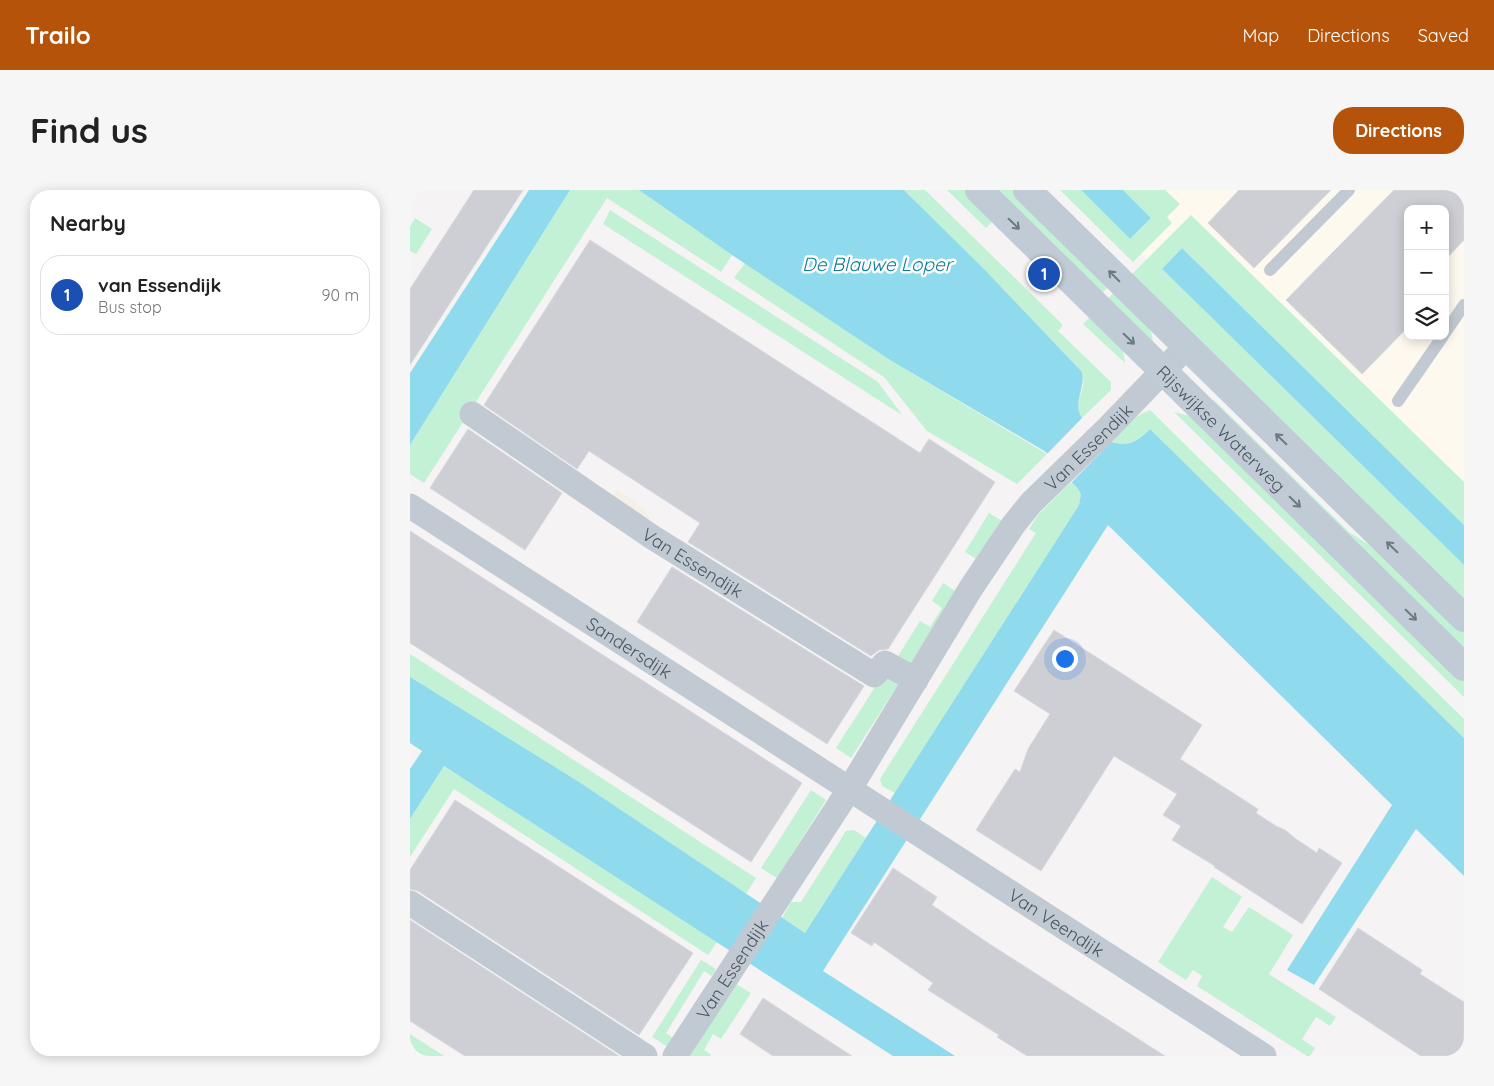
<!DOCTYPE html>
<html lang="en">
<head>
<meta charset="utf-8">
<style>
	body { margin:0; font-family:Quicksand,sans-serif; background:#f6f6f6; color:#222 }
	.controls { position:absolute; right:15px; top:15px; display:grid; overflow:hidden; border-radius:10px; box-shadow:0 2px 12px #0003 }
	.controls button { width:45px; height:45px; display:grid; place-items:center; padding:0; border:0; border-bottom:1px solid #e0e0e0; background:#fff; color:#222; font:25px sans-serif }
	.you { position:absolute; left:654px; top:468px; width:18px; height:18px; margin:-12px; border:4px solid #fff; border-radius:50%; background:#1a73e8; box-shadow:0 0 0 8px #1a73e833 }
	.badge { display:grid; place-items:center; width:32px; height:32px; border-radius:50%; background:#b45309; color:#fff; font-size:16px; font-weight:700 }
	.pin { position:absolute; translate:-50% -50%; border:2px solid #fff; box-shadow:0 1px 5px #0006 }
	.list { margin:0; padding:0; list-style:none }
	h2 { display:flex; justify-content:space-between; align-items:center; height:65px; margin:0; padding:0 20px; font-size:21px }
	h2 small { font-size:16px; font-weight:400; color:#767676 }
	.list li { display:grid; grid-template-columns:32px 1fr auto; gap:15px; align-items:center; box-sizing:border-box; height:80px; margin:0 10px 10px; padding:0 10px; border:1px solid #e0e0e0; border-radius:20px }
	.list b { display:block; font-size:19px; white-space:nowrap }
	.list p { margin:0; font-size:16px; white-space:nowrap; color:#767676 }
	.list em { font-size:16px; font-style:normal; color:#767676 }
	.icon { flex:none; width:28px; height:28px; fill:none; stroke:currentColor; stroke-width:2; stroke-linecap:round; stroke-linejoin:round }
	.map { position:relative; flex:none; width:1054px; height:866px; overflow:hidden; border-radius:20px }
	header { display:flex; align-items:center; gap:30px; box-sizing:border-box; height:70px; padding:0 25px; background:#b45309; color:#fff }
	header strong { font-size:24px }
	nav { display:flex; gap:28px; margin-inline-start:auto; font-size:18px }
	.intro { display:flex; align-items:center; justify-content:space-between; box-sizing:border-box; height:120px; padding:0 30px }
	h1 { margin:0; font-size:35px }
	.button { padding:12px 22px; border-radius:20px; background:#b45309; color:#fff; font-size:18px; font-weight:700 }
	main { display:flex; gap:30px; padding:0 30px }
	aside { flex:1; background:#fff; border-radius:20px; box-shadow:0 2px 12px #0003 }
	.map>svg:first-child { display:block }
	.commercial { fill:#fdf9ef; fill-rule:evenodd }
	.green { fill:#c3f1d5 }
	.sand { fill:#f5f0e5 }
	.water { fill:#90daee }
	.pier { fill:#f5f3f3 }
	.building { fill:#cdcfd5; stroke:#d7d9de }
	.lines { fill:none; stroke-linecap:round; stroke-linejoin:round }
	.lane { stroke:#c1cad2; stroke-width:12 }
	.street { stroke:#c1cad2; stroke-width:25 }
	.secondary { stroke:#c1cbd6; stroke-width:28 }
	.oneway { stroke:#6e7984 }
	.labels { text-anchor:middle; dominant-baseline:central; stroke-width:5; stroke-linejoin:round; paint-order:stroke }
	.street-label { font-size:18px; fill:#4a5661; stroke:#fff }
	.water-label { font-size:19px; font-style:italic; fill:#0c7c9b; stroke:#fff }
</style>
</head>
<body>
<header>
<strong>Trailo</strong>
<nav><a>Map</a><a>Directions</a><a>Saved</a></nav>
</header>
<div class="intro"><h1>Find us</h1><a class="button">Directions</a></div>
<main>
<aside>
<h2>Nearby<small></small></h2>
<ul class="list">
<li><span class="badge" style="background:#1a4fb4">1</span><div><b>van Essendijk</b><p>Bus stop</p></div><em>90 m</em></li>
</ul>
</aside>
<div class="map">
<svg width="1054" height="866" viewBox="0 0 1054 866">
	<rect width="100%" height="100%" fill="#f5f3f3"/>
	<!-- commercial -->
	<path class="commercial" d="M 662,0 L 1054,0 L 1054,364 ZM 998,19 L 1035,19 L 1035,146 L 998,146 Z"/>
	<!-- green -->
	<g class="green">
		<path d="M 160,0 L 229,0 L 322,65 L 311,82 L 197,8 L 14,293 L 0,284 L 0,255 Z"/>
		<path d="M 494,0 L 515,0 L 653,135 L 648,141 L 701,192 L 701,200 L 672,228 C 664,217 671,206 673,195 C 674,191 673,186 672,182 L 575,80 Z"/>
		<path d="M 537,0 L 559,0 L 587,27 L 576,38 Z"/>
		<path d="M 579,0 L 610,0 L 703,92 L 688,107 Z"/>
		<path d="M 650,0 L 671,0 L 720,49 L 741,28 L 713,0 L 755,0 L 770,14 L 757,27 L 762,33 L 723,72 Z"/>
		<path d="M 200,20 L 468,192 L 492,225 L 193,34 Z"/>
		<path d="M 781,25 L 1054,292 L 1054,335 L 772,58 L 752,79 L 1054,375 L 1054,417 L 718,88 Z"/>
		<path d="M 5,28 L 22,39 L 6,64 L 0,61 L 0,37 Z"/>
		<path d="M 335,73 L 480,170 L 637,264 L 607,294 L 517,241 L 474,187 L 324,88 Z"/>
		<path d="M 708,98 C 721,113 743,133 743,153 L 694,113 Z"/>
		<path d="M 685,122 L 713,160 L 715,173 L 673,134 Z"/>
		<path d="M 804,210 L 939,342 L 997,379 L 1054,436 L 1054,466 L 801,211 Z"/>
		<path d="M 740,220 L 1054,529 L 1054,548 L 740,239 C 726,250 721,257 701,252 C 713,240 723,226 740,220 Z"/>
		<path d="M 764,222 L 780,226 L 1054,485 L 1054,507 Z"/>
		<path d="M 662,291 L 671,304 L 669,315 L 485,603 L 472,596 L 470,589 L 626,343 L 619,339 L 628,325 Z"/>
		<path d="M 579,323 L 594,332 L 570,371 L 555,362 Z"/>
		<path d="M 533,393 L 547,402 L 498,480 L 485,471 L 510,431 L 520,437 L 532,418 L 522,411 Z"/>
		<path d="M 0,464 L 346,688 L 336,704 L 0,489 Z"/>
		<path d="M 476,480 L 491,490 L 441,568 L 426,558 Z"/>
		<path d="M 34,576 L 307,752 L 298,765 L 44,599 L 0,667 L 0,629 Z"/>
		<path d="M 401,600 L 416,610 L 367,688 L 351,678 Z"/>
		<path d="M 444,640 L 456,648 L 395,743 L 372,728 L 381,712 L 391,712 L 436,641 Z"/>
		<path d="M 802,687 L 832,707 L 813,737 L 822,742 L 839,717 L 883,745 L 859,784 L 926,827 L 920,836 L 906,827 L 892,849 L 905,858 L 900,866 L 897,866 L 787,796 L 792,786 L 783,780 L 776,790 L 748,772 Z"/>
		<path d="M 291,770 L 306,779 L 302,786 L 294,781 L 256,843 L 263,848 L 258,857 L 242,847 Z"/>
		<path d="M 326,794 L 341,803 L 311,849 L 303,844 L 294,860 L 301,865 L 300,866 L 280,866 Z"/>
		<path d="M 0,844 L 34,866 L 0,866 Z"/>
	</g>
	<!-- sand -->
	<path class="sand" d="M 207,299 L 236,321 L 242,334 L 200,314 Z"/>
	<!-- water -->
	<g class="water">
		<path d="M 119,0 L 160,0 L 0,255 L 0,183 Z"/>
		<path d="M 229,0 L 494,0 L 575,80 L 672,182 C 676,197 662,213 672,228 L 701,252 C 720,257 727,251 740,239 L 1054,548 L 1054,686 L 1006,639 L 904,795 L 877,780 L 982,615 L 698,335 L 413,781 L 545,866 L 483,866 L 34,576 L 0,629 L 0,579 L 12,561 L 0,553 L 0,487 L 169,592 L 395,743 L 669,315 L 671,304 L 668,299 L 636,262 L 480,170 L 322,65 Z"/>
		<path d="M 671,0 L 713,0 L 741,28 L 720,49 Z"/>
		<path d="M 772,58 L 1054,335 L 1054,375 L 752,79 Z"/>
	</g>
	<!-- pier -->
	<path class="pier" d="M 674,226 L 703,250 L 660,294 L 636,265 Z"/>
	<!-- building -->
	<g class="building">
		<path d="M 64,0 L 113,0 L 0,175 L 0,99 Z"/>
		<path d="M 829,0 L 921,0 L 844,78 L 798,33 Z"/>
		<path d="M 984,0 L 1054,0 L 1054,50 L 1035,70 L 1035,19 L 998,19 L 998,137 L 952,184 L 876,110 Z"/>
		<path d="M 180,50 L 510,263 L 519,249 L 585,292 L 478,459 L 469,460 L 461,466 L 278,352 L 290,333 L 179,261 L 167,279 L 74,215 Z"/>
		<path d="M 58,239 L 152,303 L 115,360 L 20,298 Z"/>
		<path d="M 0,341 L 392,593 L 341,672 L 0,453 Z"/>
		<path d="M 262,377 L 454,496 L 417,554 L 227,432 Z"/>
		<path d="M 644,440 L 792,535 L 770,569 L 848,619 L 846,623 L 866,636 L 875,640 L 886,649 L 907,663 L 909,658 L 932,673 L 892,734 L 804,677 L 805,676 L 762,650 L 771,636 L 753,625 L 767,604 L 704,566 L 631,681 L 566,640 L 605,579 L 610,582 L 618,559 L 640,524 L 604,501 Z"/>
		<path d="M 45,610 L 283,763 L 229,845 L 8,701 L 0,699 L 0,680 Z"/>
		<path d="M 483,678 L 527,707 L 522,715 L 578,753 L 755,866 L 617,866 L 587,847 L 589,845 L 518,800 L 523,793 L 464,752 L 462,756 L 441,743 Z"/>
		<path d="M 0,730 L 209,866 L 55,866 L 0,831 Z"/>
		<path d="M 948,738 L 1012,780 L 1010,784 L 1054,812 L 1054,866 L 1011,866 L 909,799 Z"/>
		<path d="M 353,808 L 391,833 L 442,866 L 363,866 L 330,844 Z"/>
	</g>
	<g class="lines">
		<!-- lane -->
		<g class="lane">
			<path d="M 860,80 L 939,0"/>
			<path d="M 1035,143 L 1054,115"/>
			<path d="M 988,211 L 1033,146"/>
		</g>
		<!-- street -->
		<g class="street">
			<path id="s1" d="M 62,224 L 242,347 L 464,485 L 475,473 L 506,490"/>
			<path id="s2" d="M 0,316 L 854,866"/>
			<path d="M 0,713 L 235,866"/>
			<path id="s3" d="M 265,866 L 439,600 L 561,398 L 604,334 L 621,313 L 699,237 L 776,157"/>
		</g>
		<!-- secondary -->
		<g class="secondary">
			<path id="s4" d="M 569,0 L 1054,477"/>
			<path d="M 617,0 L 1054,428"/>
		</g>
	</g>
	<!-- one-way arrows -->
	<defs><path id="oneway-shaft" d="M-6 0H5M1.5-3L5.5 0L1.5 3" fill="none" stroke-width="1.6" stroke-linecap="round" stroke-linejoin="round" transform="scale(1.25)"/></defs>
	<g class="oneway">
		<use href="#oneway-shaft" transform="translate(604 34) rotate(44)"/>
		<use href="#oneway-shaft" transform="translate(704 86) rotate(-135)"/>
		<use href="#oneway-shaft" transform="translate(719 149) rotate(44)"/>
		<use href="#oneway-shaft" transform="translate(871 249) rotate(-136)"/>
		<use href="#oneway-shaft" transform="translate(885 312) rotate(44)"/>
		<use href="#oneway-shaft" transform="translate(982 357) rotate(-136)"/>
		<use href="#oneway-shaft" transform="translate(1001 425) rotate(44)"/>
	</g>
	<g class="labels">
		<!-- street labels -->
		<g class="street-label">
			<text stroke="none"><textPath href="#s4" startOffset="340">Rijswijkse Waterweg</textPath></text>
			<text stroke="none"><textPath href="#s3" startOffset="738">Van Essendijk</textPath></text>
			<text stroke="none"><textPath href="#s1" startOffset="266">Van Essendijk</textPath></text>
			<text stroke="none"><textPath href="#s2" startOffset="261">Sandersdijk</textPath></text>
			<text stroke="none"><textPath href="#s2" startOffset="769">Van Veendijk</textPath></text>
			<text stroke="none"><textPath href="#s3" startOffset="104">Van Essendijk</textPath></text>
		</g>
		<!-- water labels -->
		<g class="water-label">
			<text x="467" y="74">De Blauwe Loper</text>
		</g>
	</g>
</svg>
<div class="controls">
<button>+</button>
<button>−</button>
<button><svg class="icon" aria-label="layers" viewBox="0 0 24 24"><path d="M12 4l9 5-9 5-9-5zM3 14l9 5 9-5"/></svg></button>
</div>
<div class="you"></div>
<div class="pin badge" style="left:634px;top:84px;background:#1a4fb4">1</div>
</div>
</main>
</body>
</html>
